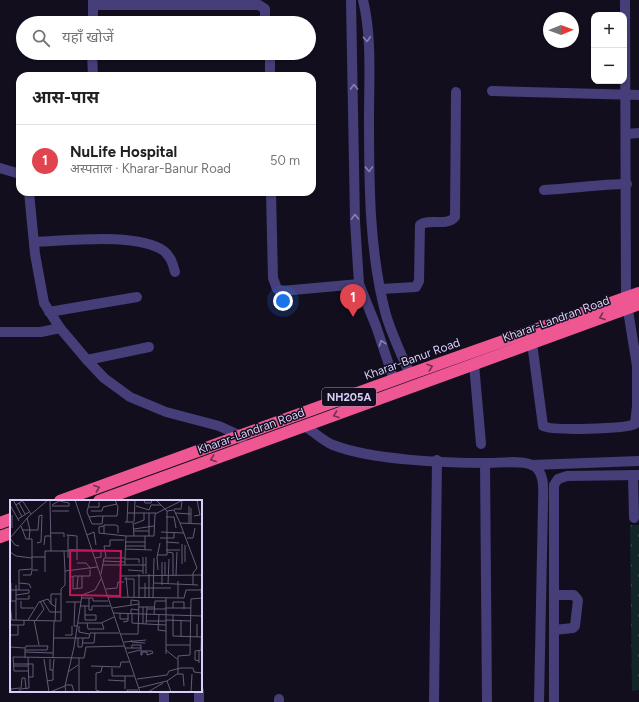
<!DOCTYPE html>
<html lang="hi">
<head>
<meta charset="utf-8">
<style>
	body { margin:0; font-family:Figtree,"Noto Sans Devanagari",sans-serif; background:#f2f2f2; color:#202124 }
	.controls { position:absolute; right:12px; top:12px; display:grid; overflow:hidden; border-radius:8px; box-shadow:0 1px 3px #0004 }
	.controls button { width:36px; height:36px; display:grid; place-items:center; padding:0; border:0; border-bottom:1px solid #e0e0e0; background:#fff; color:#202124; font:20px sans-serif }
	.compass { position:absolute; left:543px; top:12px; width:36px; height:36px; border-radius:50%; background:#fff; box-shadow:0 1px 3px #0004; rotate:89deg }
	.you { position:absolute; left:283px; top:301px; width:14px; height:14px; margin:-10px; border:3px solid #fff; border-radius:50%; background:#1a73e8; box-shadow:0 0 0 6px #1a73e833 }
	.badge { display:grid; place-items:center; width:26px; height:26px; border-radius:50%; background:#2563eb; color:#fff; font-size:13px; font-weight:700 }
	.pin { position:absolute; translate:-50% -33px; filter:drop-shadow(0 1px 2px #0008) }
	.pin::after { content:''; position:absolute; top:21px; width:14px; height:12px; background:inherit; clip-path:polygon(0 0,100% 0,50% 100%) }
	.list { margin:0; padding:0; list-style:none }
	h2 { display:flex; justify-content:space-between; align-items:center; height:52px; margin:0; padding:0 16px; font-size:17px }
	h2 small { font-size:13px; font-weight:400; color:#757577 }
	.list li { display:grid; grid-template-columns:26px 1fr auto; gap:12px; align-items:center; box-sizing:border-box; height:72px; padding:0 16px; border-top:1px solid #e0e0e0 }
	.list b { display:block; font-size:15px; white-space:nowrap }
	.list p { margin:0; font-size:13px; white-space:nowrap; color:#757577 }
	.list em { font-size:13px; font-style:normal; color:#757577 }
	.icon { flex:none; width:22px; height:22px; fill:none; stroke:currentColor; stroke-width:2; stroke-linecap:round; stroke-linejoin:round }
	.map { position:relative; flex:none; width:639px; height:702px; overflow:hidden }
	.search { position:absolute; background:#fff; box-shadow:0 1px 3px #0004; left:16px; top:16px; width:300px; height:44px; display:flex; align-items:center; gap:10px; box-sizing:border-box; padding:0 14px; border-radius:22px; color:#757577; font-size:15px }
	.panel { position:absolute; background:#fff; box-shadow:0 1px 3px #0004; left:16px; top:72px; width:300px; height:124px; border-radius:12px }
	.map>svg:first-child { display:block }
	.grass { fill:url(#grass-tufts) }
	.lines { fill:none; stroke-linecap:round; stroke-linejoin:round }
	.minor { stroke:#453e78; stroke-width:10 }
	.highway { stroke:#ee5792; stroke-width:12 }
	.oneway { stroke:#8880b2 }
	.oneway2 { stroke:#752f52 }
	.labels { text-anchor:middle; dominant-baseline:central; stroke-width:3; stroke-linejoin:round; paint-order:stroke }
	.shield { fill:#120e1e; stroke:#9d96b8; stroke-width:1 }
	.shield-label { font-size:11px; font-weight:bold; fill:#d9d0fa }
	.street-label { font-size:12px; fill:#d9d0fa; stroke:#120e1e }
	.inset-road { fill:none; stroke:#625c76; stroke-width:1 }
	.view { fill:#c2185b; fill-opacity:0.15; stroke:#c2185b; stroke-width:2 }
	.inset-edge { fill:none; stroke:#d9d0fa; stroke-width:2 }
</style>
</head>
<body>
<div class="map">
<svg width="639" height="702" viewBox="0 0 639 702">
	<defs>
		<pattern id="grass-tufts" width="24" height="20" patternUnits="userSpaceOnUse"><rect width="24" height="20" fill="#122627"/><path d="M3 7l-1-3M5 7V3M7 7l1-3M15 17l-1-3M17 17v-4M19 17l1-3" fill="none" stroke="#344447"/></pattern>
	</defs>
	<rect width="100%" height="100%" fill="#120e1e"/>
	<!-- grass -->
	<path class="grass" d="M 630,525 L 639,525 L 639,690 L 632,691 Z"/>
	<g class="lines">
		<!-- minor -->
		<g class="minor">
			<path d="M 93,0 L 93,23"/>
			<path d="M 351,0 L 355,221 L 359,284 L 376,326 L 394,380"/>
			<path d="M 363,0 C 372,36 369,81 369,118 C 369,183 369,252 386,315 C 392,335 401,354 410,374"/>
			<path d="M 93,5 L 259,5 L 265,9 L 265,23"/>
			<path d="M 92,53 L 93,76"/>
			<path d="M 270,53 L 270,76"/>
			<path d="M 492,91 L 639,95"/>
			<path d="M 626,134 L 639,133"/>
			<path d="M 0,168 L 20,174"/>
			<path d="M 544,190 C 572,189 599,184 627,184"/>
			<path d="M 29,192 L 35,254 L 44,303 L 60,328 L 87,360 L 104,378 L 130,397 L 166,412 L 219,426 L 241,436 L 242,440"/>
			<path d="M 271,192 L 273,278 L 277,289 L 282,291 L 359,284"/>
			<path d="M 34,242 C 67,241 137,232 164,251 C 171,257 173,264 175,272"/>
			<path d="M 381,289 L 416,287 L 419,281 L 420,225 C 429,218 447,227 455,217 L 456,92"/>
			<path d="M 49,312 L 137,297"/>
			<path d="M 0,332 L 41,332 L 60,328"/>
			<path d="M 532,343 L 543,426 C 552,431 625,429 635,424 L 637,406 L 637,366 L 626,298 L 625,0"/>
			<path d="M 87,360 L 149,347"/>
			<path d="M 474,364 L 481,444"/>
			<path d="M 305,426 C 314,432 323,441 333,445 C 372,460 444,463 487,463 C 498,463 522,460 532,465 C 546,471 543,492 543,504 L 539,702"/>
			<path d="M 485,463 L 487,702"/>
			<path d="M 532,465 L 639,461"/>
			<path d="M 633,475 L 634,518"/>
			<path d="M 554,595 L 574,595 L 578,600 L 575,626 L 573,628 L 554,630"/>
			<path d="M 164,691 L 164,702"/>
			<path d="M 199,691 L 199,702"/>
			<path d="M 279,699 L 279,702"/>
			<path d="M 434,702 L 437,460"/>
			<path d="M 554,702 L 554,485 L 558,479 L 567,476 L 639,475"/>
		</g>
		<!-- highway -->
		<g class="highway">
			<path d="M 60,501 L 410,374 L 639,293"/>
			<path d="M 99,501 L 639,304"/>
			<path d="M 0,523 L 11,519"/>
			<path d="M 0,537 L 11,533"/>
		</g>
	</g>
	<!-- one-way arrows -->
	<defs><path id="oneway-chevron" d="M-2-3.5L2.5 0L-2 3.5" fill="none" stroke-width="1.6" stroke-linecap="round" stroke-linejoin="round"/></defs>
	<g class="oneway">
		<use href="#oneway-chevron" transform="translate(367 39) rotate(86)"/>
		<use href="#oneway-chevron" transform="translate(354 87) rotate(-91)"/>
		<use href="#oneway-chevron" transform="translate(369 169) rotate(88)"/>
		<use href="#oneway-chevron" transform="translate(355 217) rotate(-91)"/>
		<use href="#oneway-chevron" transform="translate(382 343) rotate(-109)"/>
	</g>
	<g class="oneway2">
		<use href="#oneway-chevron" transform="translate(602 317) rotate(160)"/>
		<use href="#oneway-chevron" transform="translate(430 367) rotate(-19)"/>
		<use href="#oneway-chevron" transform="translate(336 415) rotate(160)"/>
		<use href="#oneway-chevron" transform="translate(213 459) rotate(160)"/>
		<use href="#oneway-chevron" transform="translate(97 488) rotate(-20)"/>
	</g>
	<g class="labels">
		<!-- shield labels -->
		<rect class="shield" x="322" y="388" width="54" height="18" rx="3"/>
		<g class="shield-label">
			<text x="349" y="397">NH205A</text>
		</g>
		<!-- street labels -->
		<g class="street-label">
			<text transform="translate(556 319) rotate(-20)">Kharar-Landran Road</text>
			<text transform="translate(412 359) rotate(-20)">Kharar-Banur Road</text>
			<text transform="translate(251 431) rotate(-20)">Kharar-Landran Road</text>
		</g>
	</g>
	<!-- overview -->
	<g transform="translate(10 500)">
		<rect width="192" height="192" fill="#120e1e"/>
		<path class="inset-road" d="M 3,0 L 6,5 L 12,1M 12,0 L 21,14M 40,0 L 41,51 L 91,51 L 91,57 L 85,58M 65,0 L 130,192M 134,0 L 135,3 L 141,3 L 142,0M 146,0 L 157,11 L 164,10 L 170,23 L 187,68 L 183,73 L 183,85M 9,3 L 15,14M 0,5 L 9,21M 6,5 L 12,17M 42,5 L 49,1 L 59,3 L 59,6 L 42,6M 126,6 L 139,10 L 141,5 L 151,5M 79,7 L 89,7 L 89,2M 181,8 L 181,24M 164,9 L 171,9 L 172,1M 42,11 L 59,11M 81,11 L 92,11 L 93,7 L 107,4M 118,13 L 146,13M 165,13 L 181,14M 2,15 L 2,28M 88,16 L 93,16 L 92,24 L 82,24 L 79,17 ZM 93,16 L 107,16 L 108,7 L 105,0M 184,16 L 190,15 L 187,0M 79,17 L 77,12 L 80,0M 156,17 L 164,17 L 166,28M 8,19 L 19,12M 115,22 L 123,22 L 124,36M 117,22 L 118,0M 124,22 L 125,0M 170,23 L 192,24M 179,23 L 179,6M 124,24 L 134,20 L 134,13M 94,26 L 89,27 L 89,33 L 116,36M 124,29 L 144,26M 12,30 L 20,30 L 17,18M 124,31 L 139,31M 151,32 L 174,33M 41,33 L 54,33 L 54,37M 94,33 L 94,25 L 106,25 L 108,26 L 108,33M 77,35 L 84,32 L 86,45M 139,36 L 139,13M 59,38 L 57,35 L 67,36 L 67,60M 150,38 L 164,38 L 164,33M 177,38 L 183,38 L 185,28M 19,39 L 20,30 L 28,30 L 29,16 L 32,15 L 31,42 L 27,43M 115,42 L 135,42M 156,42 L 169,43M 34,45 L 35,36 L 41,36M 175,45 L 175,62M 9,46 L 5,45 L 0,38 L 19,16 L 38,0M 115,46 L 135,46M 115,49 L 142,50M 135,50 L 135,36M 156,50 L 170,50M 54,51 L 55,71M 0,52 L 6,56 L 22,58M 157,52 L 163,53 L 163,75M 147,55 L 157,55 L 157,11M 22,57 L 35,57M 96,57 L 94,46 L 100,46 L 100,40 L 114,40M 58,58 L 58,38M 115,59 L 129,59 L 129,63M 93,61 L 115,62M 67,63 L 76,63 L 81,69M 172,64 L 172,44M 93,65 L 115,65 L 115,58M 115,65 L 136,65M 118,70 L 133,71M 148,70 L 147,57 L 150,43M 35,72 L 35,51 L 41,51M 91,74 L 94,58 L 115,58 L 116,36 L 144,36 L 145,14 L 173,0M 133,74 L 133,57M 136,74 L 136,57M 13,75 L 21,75 L 22,70 L 28,70M 155,75 L 155,62M 166,75 L 167,52M 72,76 L 72,88 L 63,89 L 63,76 L 80,76 L 80,70M 110,76 L 192,75M 116,77 L 118,97M 114,79 L 124,79 L 124,98M 168,81 L 168,98M 1,83 L 1,101 L 6,101M 9,83 L 19,84 L 21,88M 144,83 L 188,85M 158,84 L 159,59M 6,85 L 6,90 L 19,90 L 19,93 L 6,95M 152,85 L 152,62M 67,88 L 68,76M 129,88 L 161,88M 60,89 L 60,77 L 63,77M 96,89 L 107,88 L 108,82 L 114,82M 0,90 L 6,90 L 6,120M 9,90 L 9,70 L 22,69 L 22,39 L 16,39 L 11,26M 191,93 L 192,81M 98,97 L 174,98 L 176,90 L 191,90M 135,97 L 135,83M 71,98 L 79,98 L 79,106M 79,98 L 83,98 L 83,101 L 98,101M 129,98 L 129,74M 139,98 L 139,74M 143,98 L 144,58M 6,99 L 19,99 L 19,95M 11,101 L 11,108 L 24,108M 33,101 L 40,112 L 51,112M 56,102 L 71,102M 65,102 L 64,126 L 67,126M 0,105 L 2,120M 70,106 L 79,106 L 79,110 L 82,110 L 82,106 L 100,106M 75,106 L 75,115 L 86,115 L 86,120 L 75,120 L 75,115M 46,107 L 41,104 L 41,94 L 51,94M 129,107 L 144,107M 102,108 L 129,104M 156,108 L 181,108M 163,108 L 163,102 L 174,102 L 174,109M 137,109 L 156,109M 103,113 L 192,116M 110,113 L 110,119 L 118,119M 121,114 L 121,109 L 129,110M 122,114 L 122,123 L 136,124 L 137,107M 144,114 L 145,101 L 156,101M 149,115 L 148,130 L 156,131M 163,115 L 163,136 L 191,137M 0,120 L 51,121 L 51,89 L 55,85 L 55,71 L 87,67M 18,120 L 29,102 L 38,99 L 41,104M 24,120 L 29,145M 26,120 L 34,109 L 30,101M 156,120 L 181,121M 45,121 L 46,98M 136,121 L 156,121M 113,122 L 118,121 L 118,114M 68,123 L 91,123 L 104,117M 77,123 L 78,129 L 94,129 L 92,123M 133,124 L 133,107M 136,124 L 156,125M 0,125 L 14,125 L 14,120M 69,126 L 69,132 L 79,134M 111,134 L 128,134 L 129,101 L 121,100 L 121,105M 0,135 L 8,135 L 8,125M 55,135 L 62,135 L 62,126M 171,137 L 171,120M 187,137 L 187,124M 43,138 L 79,138 L 80,133 L 109,133M 68,138 L 68,147 L 72,147 L 73,138M 121,140 L 122,142 L 135,143M 114,142 L 136,140M 73,143 L 84,143 L 85,133M 156,145 L 180,145M 0,147 L 15,148M 115,148 L 131,148 L 131,155 L 132,155 L 132,152 L 137,152 L 137,155 L 143,153 L 142,151 L 131,151M 122,148 L 122,145 L 131,145 L 131,148M 15,150 L 37,150 L 38,146 L 16,146 L 15,148 L 15,158M 156,150 L 167,159M 191,150 L 192,116M 15,152 L 43,153M 118,153 L 130,150M 156,154 L 156,98M 43,158 L 44,121M 34,159 L 39,192M 40,159 L 40,170 L 43,170 L 44,159M 189,161 L 185,160 L 185,151 L 192,150M 189,163 L 189,150M 4,164 L 23,164 L 23,177 L 18,177M 4,166 L 18,166M 81,166 L 110,167 L 111,162 L 119,162M 102,168 L 102,176 L 124,176M 18,171 L 4,171 L 3,157 L 74,158 L 76,147 L 114,146M 58,172 L 68,165M 168,174 L 168,156 L 180,155 L 181,99 L 192,98M 115,176 L 115,189M 127,179 L 157,175 L 159,171 L 171,168 L 183,168 L 184,172 L 192,173M 98,180 L 115,181M 37,181 L 43,180 L 43,170M 157,181 L 167,174 L 173,174 L 174,186M 55,185 L 62,185 L 64,192M 55,186 L 64,147 L 72,95 L 85,90 L 91,79M 11,188 L 12,178 L 15,178 L 16,189M 128,188 L 157,181 L 161,192M 11,189 L 19,188 L 18,158M 1,192 L 1,189 L 10,188 L 10,192M 40,192 L 55,186 L 56,192M 69,192 L 69,158M 92,192 L 86,190 L 86,173 L 91,172 L 92,167M 117,192 L 117,190 L 128,190M 138,192 L 153,183M 181,192 L 182,174"/>
		<path class="view" d="M 60,50 L 111,51 L 110,96 L 60,95 Z"/>
		<rect width="192" height="192" class="inset-edge"/>
	</g>
</svg>
<div class="controls">
<button>+</button>
<button>−</button>
</div>
<svg class="compass" viewBox="-18 -18 36 36"><path d="M0-13l5 13h-10z" fill="#e53935"/><path d="M0 13l5-13h-10z" fill="#757577"/></svg>
<div class="you"></div>
<div class="pin badge" style="left:353px;top:317px;background:#e0444e">1</div>
<div class="search"><svg class="icon" aria-label="search" viewBox="0 0 24 24"><circle cx="10" cy="10" r="6"/><path d="M15 15l6 6"/></svg>यहाँ खोजें</div>
<section class="panel">
<h2>आस-पास<small></small></h2>
<ul class="list">
<li><span class="badge" style="background:#e0444e">1</span><div><b>NuLife Hospital</b><p>अस्पताल · Kharar-Banur Road</p></div><em>50 m</em></li>
</ul>
</section>
</div>
</body>
</html>
